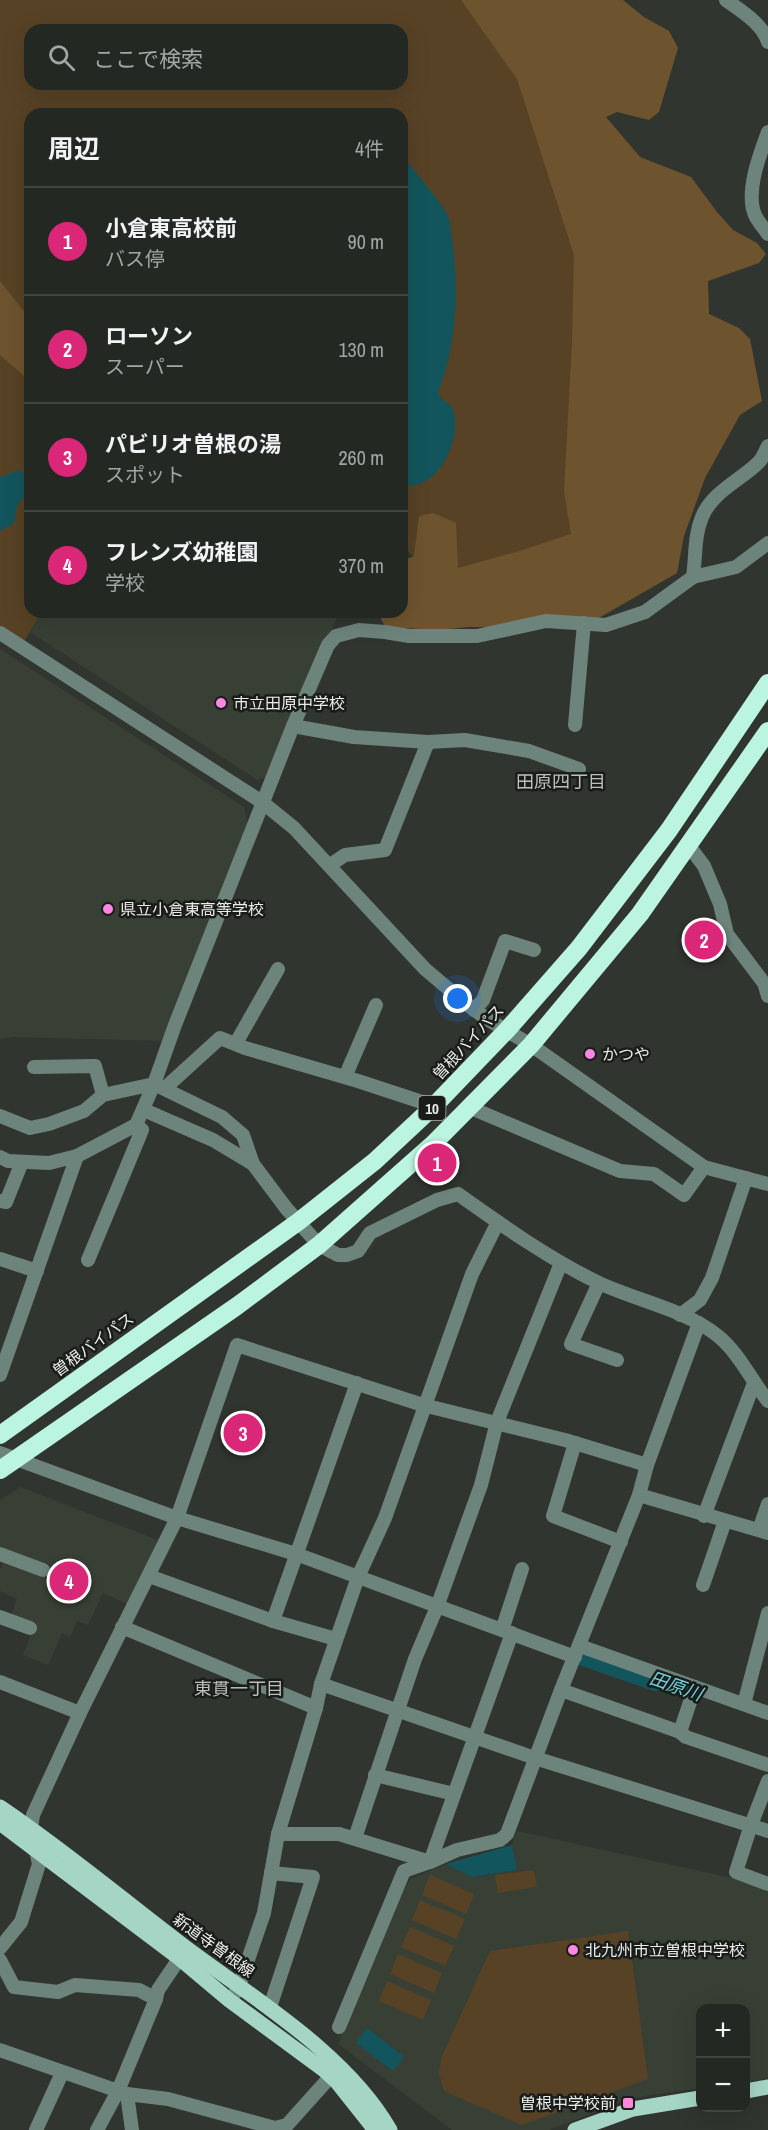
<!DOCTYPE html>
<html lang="ja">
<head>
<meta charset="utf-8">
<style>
	body { margin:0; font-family:"Archivo Narrow","Noto Sans JP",sans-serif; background:#2c302b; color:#f1f3f6 }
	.controls { position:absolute; right:18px; bottom:18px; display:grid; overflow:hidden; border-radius:12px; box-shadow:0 6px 24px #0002 }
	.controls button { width:54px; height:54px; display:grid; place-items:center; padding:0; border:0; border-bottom:2px solid #414441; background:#242823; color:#f1f3f6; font:30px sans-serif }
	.you { position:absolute; left:458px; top:999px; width:21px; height:21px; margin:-15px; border:4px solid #fff; border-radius:50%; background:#1a73e8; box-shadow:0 0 0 9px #1a73e833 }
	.badge { display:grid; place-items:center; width:39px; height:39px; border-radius:50%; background:#db2777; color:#fff; font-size:20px; font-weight:700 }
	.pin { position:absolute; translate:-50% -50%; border:3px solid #fff; box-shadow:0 2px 6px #0006 }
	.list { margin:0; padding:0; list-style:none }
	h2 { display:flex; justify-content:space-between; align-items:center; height:78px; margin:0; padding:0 24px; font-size:26px }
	h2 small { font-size:20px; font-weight:400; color:#a3a6a6 }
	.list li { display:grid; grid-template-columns:39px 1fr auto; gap:18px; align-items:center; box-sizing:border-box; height:108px; padding:0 24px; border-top:2px solid #414441 }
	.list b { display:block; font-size:22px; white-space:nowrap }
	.list p { margin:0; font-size:20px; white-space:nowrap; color:#a3a6a6 }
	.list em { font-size:20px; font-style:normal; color:#a3a6a6 }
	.icon { flex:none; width:33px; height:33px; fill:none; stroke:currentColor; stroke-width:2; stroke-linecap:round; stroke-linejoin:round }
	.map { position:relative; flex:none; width:768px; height:2130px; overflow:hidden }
	.search { position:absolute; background:#242823; box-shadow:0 6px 24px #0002; left:24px; top:24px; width:384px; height:66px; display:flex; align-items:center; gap:15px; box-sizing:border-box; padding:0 21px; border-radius:18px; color:#a3a6a6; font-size:22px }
	.panel { position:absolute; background:#242823; box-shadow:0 6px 24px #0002; left:24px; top:108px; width:384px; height:510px; border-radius:18px }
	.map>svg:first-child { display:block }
	.built { fill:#384036 }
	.green { fill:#574225; fill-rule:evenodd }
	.forest { fill:#6e542e }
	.water { fill:#13555c }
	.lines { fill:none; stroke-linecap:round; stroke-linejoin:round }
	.river { stroke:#13555c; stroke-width:22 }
	.minor { stroke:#6d847c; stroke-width:14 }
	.major { stroke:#a5d5c5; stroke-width:15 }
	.highway { stroke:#bbf5e2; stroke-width:18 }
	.poi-dot { fill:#fd86e1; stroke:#1a1c19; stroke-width:2 }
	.labels { text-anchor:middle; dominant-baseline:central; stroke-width:5; stroke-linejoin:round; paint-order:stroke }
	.shield { fill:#1a1c19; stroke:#abaeab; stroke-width:1.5 }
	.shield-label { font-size:15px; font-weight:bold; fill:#e9ece9 }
	.poi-label { font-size:16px; fill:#e9ece9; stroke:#1a1c19; text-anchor:start }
	.street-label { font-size:16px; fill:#e9ece9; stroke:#1a1c19 }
	.neighbourhood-label { font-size:18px; fill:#bac0b9; stroke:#1a1c19 }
	.water-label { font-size:18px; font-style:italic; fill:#70d2de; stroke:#1a1c19 }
</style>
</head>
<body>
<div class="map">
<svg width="768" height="2130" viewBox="0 0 768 2130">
	<rect width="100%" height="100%" fill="#30352f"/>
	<!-- built -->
	<g class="built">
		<path d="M 42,612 L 339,612 L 272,775 L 257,780 L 30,632 Z"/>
		<path d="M 0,649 L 244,807 L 249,830 L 166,1041 L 13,1037 L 0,1039 Z"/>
		<path d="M 20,1487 L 158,1540 L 127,1604 L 103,1593 L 88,1625 L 77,1621 L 70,1637 L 62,1633 L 48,1665 L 23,1655 L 35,1623 L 11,1615 L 17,1599 L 0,1591 L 0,1570 L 7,1551 L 0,1548 L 0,1500 Z"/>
		<path d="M 517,1831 L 732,1878 L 768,1888 L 768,2078 L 746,2082 L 746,2008 L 700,2008 L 700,2088 L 644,2096 L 619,2103 L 549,2130 L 452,2130 L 338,2044 L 403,1891 L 410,1879 L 446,1864 L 473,1877 L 516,1870 L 512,1845 Z"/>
	</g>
	<!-- green -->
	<g class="green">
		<path d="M 0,0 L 492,0 L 605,328 L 578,539 L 457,595 L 402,546 L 402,114 L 30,114 L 30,612 L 42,612 L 21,646 L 0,633 ZM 30,30 L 402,30 L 402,84 L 30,84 Z"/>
		<path d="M 534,1870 L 537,1887 L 498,1893 L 495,1875 Z"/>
		<path d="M 430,1875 L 474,1894 L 466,1914 L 422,1895 Z"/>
		<path d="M 420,1900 L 465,1919 L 456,1939 L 412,1920 Z"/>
		<path d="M 410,1927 L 454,1946 L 445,1966 L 401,1947 Z"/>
		<path d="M 628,1931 L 648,2079 L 522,2125 L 444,2091 L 439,2073 L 442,2056 L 490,1951 Z"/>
		<path d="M 398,1954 L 442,1973 L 434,1993 L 390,1974 Z"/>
		<path d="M 387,1981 L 431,2000 L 423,2020 L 379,2001 Z"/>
	</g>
	<!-- forest -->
	<g class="forest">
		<path d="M 461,0 L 623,0 L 644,17 L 669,31 L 678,48 L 659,112 L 649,120 L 617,112 L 606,117 L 640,157 L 691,177 L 717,212 L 733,230 L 757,243 L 766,254 L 759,263 L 708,281 L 709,314 L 739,328 L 750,339 L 762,401 L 740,415 L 705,478 L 684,536 L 677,573 L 597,619 L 564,627 L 469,627 L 438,630 L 385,627 L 378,612 L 402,612 L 402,561 L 414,556 L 419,516 L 433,513 L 456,523 L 458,568 L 523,550 L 571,534 L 564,491 L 572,343 L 574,255 L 517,79 Z"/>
		<path d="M 0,281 L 30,319 L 30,381 L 0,355 Z"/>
	</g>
	<!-- water -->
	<g class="water">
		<path d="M 402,155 C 411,168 446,207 449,219 C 451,227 451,237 453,246 C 459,297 456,345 438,393 C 441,402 450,401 453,410 C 463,437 437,495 402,484 Z"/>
		<path d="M 19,470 L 29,477 L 30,489 L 17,506 L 14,523 L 0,531 L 0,477 Z"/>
		<path d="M 512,1845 L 517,1870 L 472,1877 L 446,1864 Z"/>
		<path d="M 367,2028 L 404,2057 L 393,2071 L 356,2043 Z"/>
	</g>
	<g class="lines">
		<!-- river -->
		<path class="river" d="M 584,1655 L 656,1680"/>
		<!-- minor -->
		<g class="minor">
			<path d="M 726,0 C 741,11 762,23 768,42"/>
			<path d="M 768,132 C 760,154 745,192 755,215 C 758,222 764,228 768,234"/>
			<path d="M 693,577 L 736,567 L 768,543"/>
			<path d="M 0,633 L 262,802 L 294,828 L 425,969 L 464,1002 L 487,1019 L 531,1045 L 704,1167 L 768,1184"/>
			<path d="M 575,725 L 584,623"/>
			<path d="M 293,726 L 354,737 L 428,742 L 465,740 L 529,751 L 579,769"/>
			<path d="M 689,846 L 704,866 L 720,904 L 727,934 L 764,983 L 768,996"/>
			<path d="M 330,865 L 345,855 L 385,850 L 428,742"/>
			<path d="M 474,1010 L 483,1000 L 505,941 L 534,950"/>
			<path d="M 236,1043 L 278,969"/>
			<path d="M 34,1067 L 95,1066 L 103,1095"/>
			<path d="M 345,1077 L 376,1005"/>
			<path d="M 165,1088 L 220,1038 L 245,1048 L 358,1081 L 434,1106"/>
			<path d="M 471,1108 L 620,1171 L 654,1174 L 684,1195 L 704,1167"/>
			<path d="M 144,1110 L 213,1140 L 253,1164 L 286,1208 L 319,1245 L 338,1255 L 347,1255 L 358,1251 L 370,1233 L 437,1200 L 458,1194 C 503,1226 548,1258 597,1282 C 634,1300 687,1310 718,1336 C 739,1353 751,1380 768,1401"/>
			<path d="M 0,1116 L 30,1128 L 49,1124 L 84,1111 L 103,1095 L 154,1084 L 222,1117 L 243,1135 L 253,1164"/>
			<path d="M 0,1157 L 8,1161 L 49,1163 L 77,1156 L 136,1125 L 154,1084 L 175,1025 L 293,726 L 328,645 L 336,636 L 359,630 L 385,632 L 409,636 L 477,636 L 546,621 L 606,625 L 645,612 L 693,577 C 696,556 694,536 702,517 C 712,492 741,480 759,462 C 763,458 765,451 768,446"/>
			<path d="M 0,1201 L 6,1202 L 22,1162"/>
			<path d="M 0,1259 L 37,1271"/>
			<path d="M 88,1260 L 142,1130 L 136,1125"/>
			<path d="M 599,1283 L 571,1344 L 617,1360"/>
			<path d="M 680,1315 L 700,1300 L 712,1278 L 746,1178"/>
			<path d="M 0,1375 L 77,1156"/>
			<path d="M 575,1443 L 553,1516 L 621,1542"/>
			<path d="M 0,1453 L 177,1518 L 296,1554 L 575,1657"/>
			<path d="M 639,1495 L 768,1533"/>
			<path d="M 704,1516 L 754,1383"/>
			<path d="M 759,1530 L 768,1504"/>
			<path d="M 0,1554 L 43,1570"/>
			<path d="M 149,1576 L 273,1621"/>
			<path d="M 703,1585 L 725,1521"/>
			<path d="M 0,1617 L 30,1628"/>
			<path d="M 122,1627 L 316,1708"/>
			<path d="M 502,1630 L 522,1569"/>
			<path d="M 336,1639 L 273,1621 L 357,1383"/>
			<path d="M 580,1646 L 768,1713"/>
			<path d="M 0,1682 L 80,1713"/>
			<path d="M 321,1684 L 535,1758 L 768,1831"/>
			<path d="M 561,1690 L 680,1732 L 686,1737 L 768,1765"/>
			<path d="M 744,1704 L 768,1613"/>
			<path d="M 680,1732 L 695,1687"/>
			<path d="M 375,1775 L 454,1794"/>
			<path d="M 768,1781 L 751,1825 L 736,1872 L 768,1884"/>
			<path d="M 278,1834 L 339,1834 L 430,1862 L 457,1850 L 500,1840 L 507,1834 L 561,1690 L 639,1495 L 647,1465 L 699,1323"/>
			<path d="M 355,1838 L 415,1659 L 437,1607 L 481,1485 L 497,1422 L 561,1263"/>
			<path d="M 0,1948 L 21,1922 L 39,1864 L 31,1828 L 33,1815 L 80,1713 L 177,1518 L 237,1345 L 423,1405 L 565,1440 L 647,1465"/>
			<path d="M 0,1960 L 14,1987 L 58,1992 L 75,1985 L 139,1990 L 156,1999"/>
			<path d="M 235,1993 L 239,1986 L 264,1913 L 278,1834 L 316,1708 L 321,1684 L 358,1577 L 385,1518 L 472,1274 L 498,1222"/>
			<path d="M 270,2007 L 313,1877 L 271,1873"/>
			<path d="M 339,2027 L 404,1871 L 430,1862 L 512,1633"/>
			<path d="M 0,2050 L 127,2094 L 168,2099 L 275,2128 L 287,2125 L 331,2076"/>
			<path d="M 127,2094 L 132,2130"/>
			<path d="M 36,2130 L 62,2073"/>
			<path d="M 97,2130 L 118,2091 L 156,1999 L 158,1990 L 185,1950"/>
		</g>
		<!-- major -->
		<g class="major">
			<path d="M 0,1807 C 64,1850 123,1900 185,1947 C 253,1998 347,2054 390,2130"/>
			<path d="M 0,1823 L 179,1958 L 229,2000 L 324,2070 L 337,2082 L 375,2130"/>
			<path d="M 746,2091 L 768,2087"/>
			<path d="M 575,2130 L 633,2109 L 700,2098"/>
		</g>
		<!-- highway -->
		<g class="highway">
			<path d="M 0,1435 L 298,1222 L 375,1161 L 434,1106 L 507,1030 L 579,948 L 669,830 L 768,683"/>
			<path d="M 0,1470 L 237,1306 L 319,1245 L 433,1144 L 531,1045 L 640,914 L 768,731"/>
		</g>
	</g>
	<!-- markers -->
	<g class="poi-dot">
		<circle cx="221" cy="703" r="6"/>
		<circle cx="108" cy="909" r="6"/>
		<circle cx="590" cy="1054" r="6"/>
		<circle cx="573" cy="1950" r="6"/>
		<rect x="622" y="2097" width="12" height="12" rx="3"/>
	</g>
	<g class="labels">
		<!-- shield labels -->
		<rect class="shield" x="418.5" y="1096" width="27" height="24" rx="4.5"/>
		<g class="shield-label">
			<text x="432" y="1108">10</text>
		</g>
		<!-- poi labels -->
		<g class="poi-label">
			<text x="233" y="703">市立田原中学校</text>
			<text x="120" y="909">県立小倉東高等学校</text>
			<text x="602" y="1054">かつや</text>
			<text x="585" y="1950">北九州市立曽根中学校</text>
			<text x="616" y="2103" text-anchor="end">曽根中学校前</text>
		</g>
		<!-- street labels -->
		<g class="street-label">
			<text transform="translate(468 1042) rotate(-47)">曽根バイパス</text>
			<text transform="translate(93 1344) rotate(-36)">曽根バイパス</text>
			<text transform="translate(214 1945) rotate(36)">新道寺曽根線</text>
		</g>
		<!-- neighbourhood labels -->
		<g class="neighbourhood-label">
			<text x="561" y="781">田原四丁目</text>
			<text x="239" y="1688">東貫一丁目</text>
		</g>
		<!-- water labels -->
		<g class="water-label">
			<text transform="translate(676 1686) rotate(19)">田原川</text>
		</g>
	</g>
</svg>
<div class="controls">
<button>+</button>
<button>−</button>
</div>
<div class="you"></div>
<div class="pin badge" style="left:437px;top:1163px">1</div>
<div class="pin badge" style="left:704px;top:940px">2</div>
<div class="pin badge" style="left:243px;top:1433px">3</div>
<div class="pin badge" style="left:69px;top:1581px">4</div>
<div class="search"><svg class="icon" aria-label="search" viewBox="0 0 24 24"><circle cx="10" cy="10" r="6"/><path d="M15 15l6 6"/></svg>ここで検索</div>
<section class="panel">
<h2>周辺<small>4件</small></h2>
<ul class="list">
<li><span class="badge">1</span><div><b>小倉東高校前</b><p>バス停</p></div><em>90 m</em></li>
<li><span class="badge">2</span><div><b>ローソン</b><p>スーパー</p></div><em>130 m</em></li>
<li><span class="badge">3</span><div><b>パビリオ曽根の湯</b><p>スポット</p></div><em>260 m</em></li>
<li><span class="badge">4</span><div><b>フレンズ幼稚園</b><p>学校</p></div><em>370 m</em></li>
</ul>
</section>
</div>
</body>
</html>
